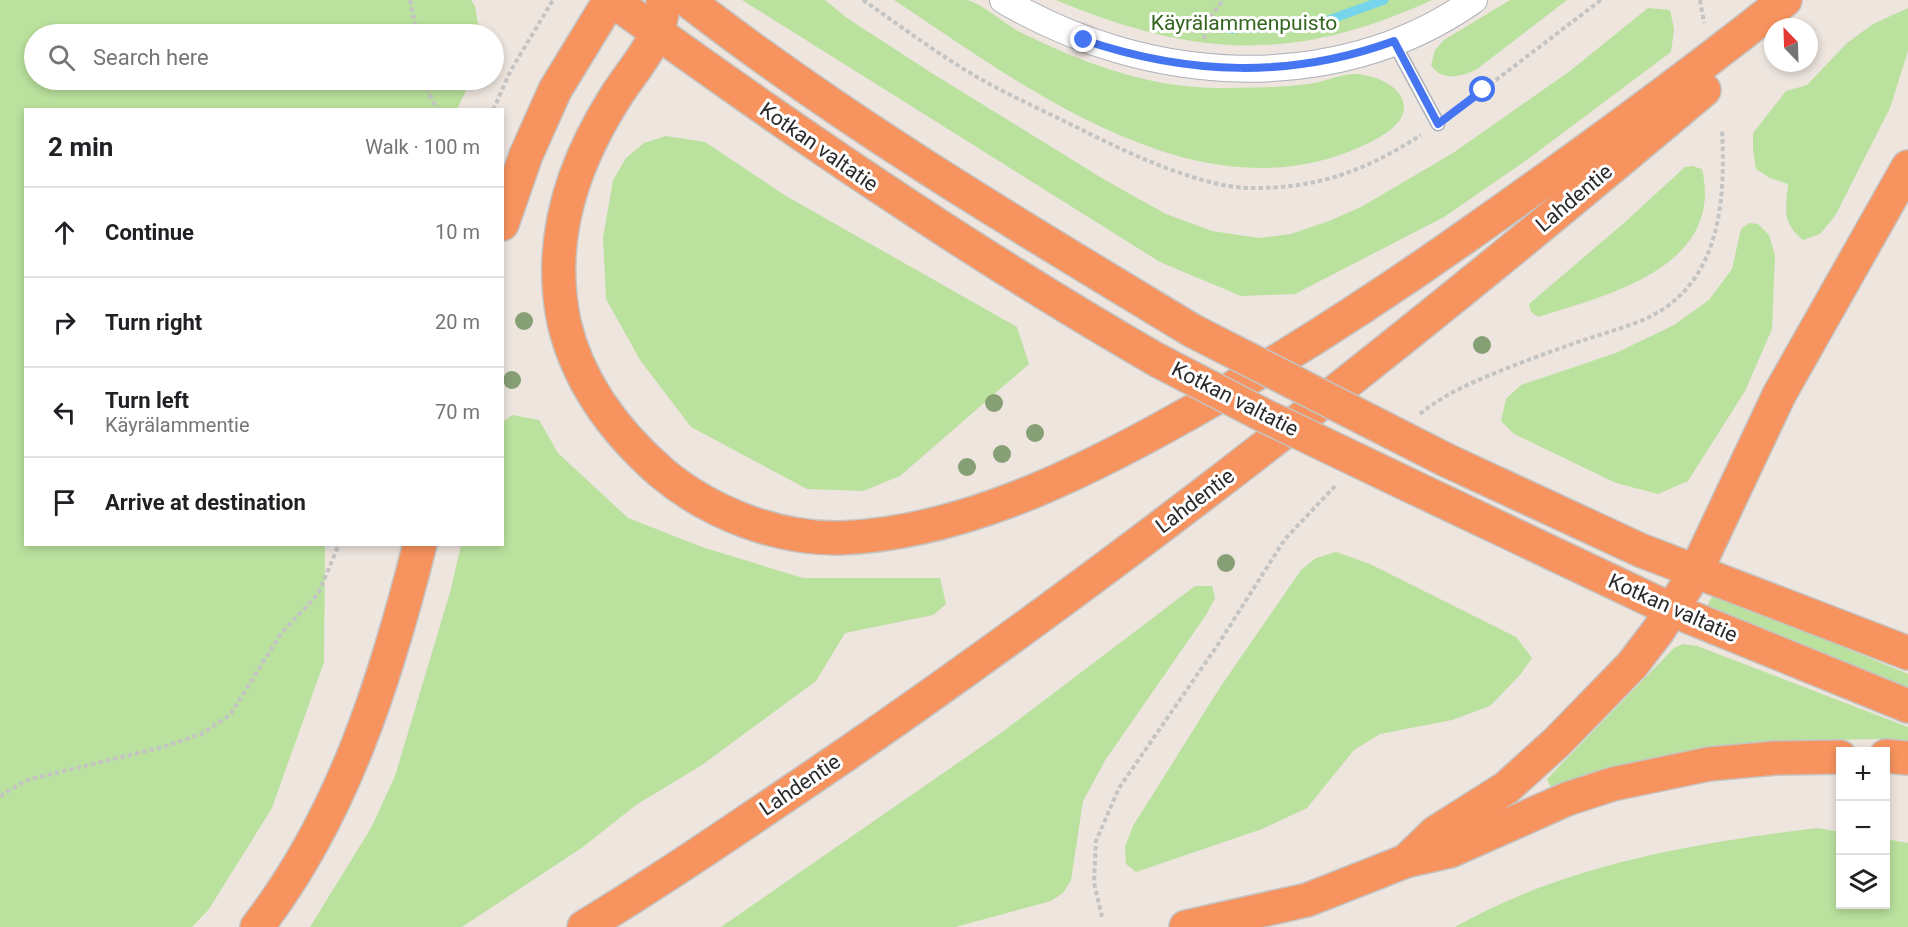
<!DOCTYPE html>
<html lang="en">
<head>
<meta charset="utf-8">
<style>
	body { margin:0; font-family:Roboto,sans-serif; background:#f6f6f6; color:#202124 }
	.controls { position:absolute; right:18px; bottom:18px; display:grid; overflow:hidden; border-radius:0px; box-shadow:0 3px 9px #0003 }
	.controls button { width:54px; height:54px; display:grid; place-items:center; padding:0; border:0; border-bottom:2px solid #e0e0e0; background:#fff; color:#202124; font:30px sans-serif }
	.compass { position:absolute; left:1764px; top:18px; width:54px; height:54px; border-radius:50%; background:#fff; box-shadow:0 3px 9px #0003; rotate:337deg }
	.stop { position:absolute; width:18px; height:18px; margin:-14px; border:4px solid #4675f2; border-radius:50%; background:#fff }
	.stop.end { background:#4675f2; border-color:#fff; box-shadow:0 2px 6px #0008 }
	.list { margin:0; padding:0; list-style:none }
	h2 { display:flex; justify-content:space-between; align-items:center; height:78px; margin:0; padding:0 24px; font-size:26px }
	h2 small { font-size:20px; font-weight:400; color:#757577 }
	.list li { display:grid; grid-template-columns:39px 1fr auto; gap:18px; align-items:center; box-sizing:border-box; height:90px; padding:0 24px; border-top:2px solid #e0e0e0 }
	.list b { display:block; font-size:22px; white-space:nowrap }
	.list p { margin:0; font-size:20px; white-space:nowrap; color:#757577 }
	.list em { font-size:20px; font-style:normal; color:#757577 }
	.icon { flex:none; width:33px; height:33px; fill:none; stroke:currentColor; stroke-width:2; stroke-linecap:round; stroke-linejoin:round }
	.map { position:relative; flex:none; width:1908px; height:927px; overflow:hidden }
	.search { position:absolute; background:#fff; box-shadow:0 3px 9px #0003; left:24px; top:24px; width:480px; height:66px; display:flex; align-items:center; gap:15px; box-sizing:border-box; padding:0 21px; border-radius:33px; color:#757577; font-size:22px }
	.panel { position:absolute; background:#fff; box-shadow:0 3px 9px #0003; left:24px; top:108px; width:480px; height:438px; border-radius:0px }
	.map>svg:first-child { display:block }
	.green { fill:#bae19d }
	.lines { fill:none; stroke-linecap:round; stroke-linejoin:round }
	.stream { stroke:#76d5ea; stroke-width:9 }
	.lane-casing { stroke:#afb2bb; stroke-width:15 }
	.street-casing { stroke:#afb2bb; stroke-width:28 }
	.highway-casing { stroke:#c4c4c4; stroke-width:36 }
	.path { stroke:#c4c4c4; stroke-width:4; stroke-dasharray:4.5 3; stroke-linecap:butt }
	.lane { stroke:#fff; stroke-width:12 }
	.street { stroke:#fff; stroke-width:26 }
	.highway { stroke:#f7935e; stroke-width:33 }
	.highway-bridge-casing { stroke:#c4c4c4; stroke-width:36; stroke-linecap:butt }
	.highway-bridge { stroke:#f7935e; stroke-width:33 }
	.tree { fill:#879f74 }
	.route { stroke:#4675f2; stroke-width:8 }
	.labels { text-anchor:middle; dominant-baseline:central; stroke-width:6; stroke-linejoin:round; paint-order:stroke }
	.park-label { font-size:21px; fill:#33661e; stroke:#fff }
	.street-label { font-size:21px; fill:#2b2b2b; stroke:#fff }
</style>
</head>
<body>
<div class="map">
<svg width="1908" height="927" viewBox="0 0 1908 927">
	<rect width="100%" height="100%" fill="#ede5de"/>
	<!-- green -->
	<g class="green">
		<path d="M 0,0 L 471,0 L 475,6 L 480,34 L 34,34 L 34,80 L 471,80 L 457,109 L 26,110 L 26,544 L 325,545 L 324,662 L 272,808 L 209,909 L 192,927 L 0,927 Z"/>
		<path d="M 742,0 L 825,0 L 847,18 L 930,72 L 1105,180 L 1166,214 L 1212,231 L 1259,238 L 1291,234 L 1329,221 L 1361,207 L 1453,153 L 1570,71 L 1648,8 L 1670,10 L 1674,29 L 1671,52 L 1528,159 L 1444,217 L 1295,294 L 1241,296 L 1160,262 Z"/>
		<path d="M 894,0 C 915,0 947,0 967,0 C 981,3 1005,24 1020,32 C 1081,62 1143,86 1213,88 C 1244,88 1277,88 1308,84 C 1324,82 1342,73 1358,74 C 1376,76 1403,86 1404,107 C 1404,127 1375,140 1360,147 C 1198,220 1024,86 894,0 Z"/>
		<path d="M 1056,0 L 1432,0 C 1294,63 1195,58 1056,0 Z"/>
		<path d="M 1510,0 L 1567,0 L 1477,69 C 1462,77 1441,82 1431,65 L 1435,50 L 1444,40 Z"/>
		<path d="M 1908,8 L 1908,51 L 1890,108 L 1835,216 L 1820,234 L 1803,240 C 1781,222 1786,210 1788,184 L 1770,178 L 1756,169 L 1753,150 L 1753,133 L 1786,91 L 1807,85 L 1847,43 L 1873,24 Z"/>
		<path d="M 666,136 L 705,142 L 786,196 L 1017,327 L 1029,364 L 900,476 L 863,491 L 807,489 L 691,427 L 640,360 L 606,299 L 603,238 L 613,180 L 626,158 L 644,143 Z"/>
		<path d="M 1692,166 L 1702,169 C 1725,267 1608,295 1538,317 L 1531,312 L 1529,304 L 1624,223 L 1685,167 Z"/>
		<path d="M 1749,223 L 1758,224 L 1769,235 L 1775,256 L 1772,329 L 1745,391 L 1688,481 L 1658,494 L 1616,483 L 1514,434 L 1501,421 L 1506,399 L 1521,385 L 1616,353 L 1674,325 L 1709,300 L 1732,269 L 1741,229 Z"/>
		<path d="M 512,415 L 539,420 L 558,453 L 628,518 L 702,547 L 803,578 L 940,578 L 946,604 L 933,615 L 845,633 L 816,681 L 702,765 L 636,805 L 583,847 L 462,927 L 310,927 L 371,828 L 395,776 L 451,589 L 461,545 L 502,544 L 503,422 Z"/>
		<path d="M 1336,552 L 1370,564 L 1516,637 L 1532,658 L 1520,675 L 1490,706 L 1452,720 L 1380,734 L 1354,750 L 1307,808 L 1262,829 L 1136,872 L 1126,864 L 1125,847 L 1133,826 L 1219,689 L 1301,570 L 1316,558 Z"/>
		<path d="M 1195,586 L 1212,586 L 1215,598 L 1206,615 L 1106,759 L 1083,801 L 1071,880 L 1063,893 L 1051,901 L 955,927 L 721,927 L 1001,733 Z"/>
		<path d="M 1714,593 L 1908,674 L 1908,695 L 1704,612 Z"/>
		<path d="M 1683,644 L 1697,646 L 1908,727 L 1908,742 L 1879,739 L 1783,741 L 1710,748 L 1552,789 L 1547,779 L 1674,648 Z"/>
		<path d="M 1817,828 L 1840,832 L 1840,904 L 1886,904 L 1886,839 L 1908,843 L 1908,927 L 1455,927 C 1563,865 1695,843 1817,828 Z"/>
	</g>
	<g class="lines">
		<!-- stream -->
		<path class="stream" d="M 1229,29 L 1315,25 L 1384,0"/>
		<defs>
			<path id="lane" d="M 1393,41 L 1438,124"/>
			<path id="street" d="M 1003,0 C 1145,84 1334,99 1474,0"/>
			<g id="highway">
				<path d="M 612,0 C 789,128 968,251 1157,360"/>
				<path d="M 663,0 C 664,38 635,66 616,96 C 572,165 547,240 564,322 C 578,383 616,433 662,473 C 710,513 777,539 839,538 C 970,534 1103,463 1214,399 C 1301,348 1386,293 1468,235 C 1576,159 1682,82 1785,0"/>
				<path d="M 687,0 C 847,124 1021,227 1193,331"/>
				<path d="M 502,224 L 526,155 L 555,90 L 610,0"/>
				<path d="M 1446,460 L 1640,550 L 1908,653"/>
				<path d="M 1413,487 L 1672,610 L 1908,706"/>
				<path d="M 1886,756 L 1908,758"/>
				<path d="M 1406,861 L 1435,833 L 1506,788 L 1557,742 L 1632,665 L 1658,631 L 1695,573 L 1779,395 L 1908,167"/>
				<path d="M 257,927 C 343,816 386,679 420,544"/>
				<path d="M 584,927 C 674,872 761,812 848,753 C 1145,548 1428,323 1704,90"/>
				<path d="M 1186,927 L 1307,900 L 1406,861 L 1450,851 L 1567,799 L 1613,784 L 1709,764 L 1776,758 L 1840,757"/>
			</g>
		</defs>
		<!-- lane casing -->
		<use href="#lane" class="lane-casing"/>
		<!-- street casing -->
		<use href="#street" class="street-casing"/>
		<!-- highway casing -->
		<use href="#highway" class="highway-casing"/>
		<!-- path -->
		<g class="path">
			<path d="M 410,0 L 417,34"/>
			<path d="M 863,0 C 899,25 935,52 972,74 C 1009,96 1049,113 1086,132 C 1130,154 1201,187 1249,188 C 1317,189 1365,171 1421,135"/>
			<path d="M 1700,0 L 1704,23"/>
			<path d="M 1204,39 L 1210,18 L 1223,0"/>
			<path d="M 426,80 L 429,94 L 438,110"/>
			<path d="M 493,110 L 511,70 L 553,0"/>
			<path d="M 1454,112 L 1601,0"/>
			<path d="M 1420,414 C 1444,394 1473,382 1500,371 C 1530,359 1560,348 1590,338 C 1617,329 1647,322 1669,305 C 1723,264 1725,190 1722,129"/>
			<path d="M 0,796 L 27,780 L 163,747 L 201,734 L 230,715 L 280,635 L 318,594 L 339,544"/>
			<path d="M 1102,917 L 1094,883 L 1096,841 L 1119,788 L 1217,646 L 1285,539 L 1337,484"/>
		</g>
		<!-- lane -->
		<use href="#lane" class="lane"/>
		<!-- street -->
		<use href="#street" class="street"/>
		<!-- highway -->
		<use href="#highway" class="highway"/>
		<defs>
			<g id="highway-bridge">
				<path d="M 1193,331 L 1446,460"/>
				<path d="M 1157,360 L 1263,415 L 1413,487"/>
			</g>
		</defs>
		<!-- highway-bridge casing -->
		<use href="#highway-bridge" class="highway-bridge-casing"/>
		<!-- highway-bridge -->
		<use href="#highway-bridge" class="highway-bridge"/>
	</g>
	<!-- trees -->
	<g class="tree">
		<circle cx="524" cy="321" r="9"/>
		<circle cx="1482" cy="345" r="9"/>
		<circle cx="512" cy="380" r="9"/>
		<circle cx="994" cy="403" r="9"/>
		<circle cx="1035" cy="433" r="9"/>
		<circle cx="1002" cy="454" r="9"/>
		<circle cx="967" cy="467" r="9"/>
		<circle cx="1226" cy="563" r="9"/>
	</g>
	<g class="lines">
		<!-- route -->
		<path class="route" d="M 1084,40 C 1188,75 1290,79 1394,41 L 1438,124 L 1483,90"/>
	</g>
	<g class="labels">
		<!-- park labels -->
		<g class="park-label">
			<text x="1244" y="23">Käyrälammenpuisto</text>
		</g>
		<!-- street labels -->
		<g class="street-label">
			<text transform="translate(819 147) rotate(35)">Kotkan valtatie</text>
			<text transform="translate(1574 198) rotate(-40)">Lahdentie</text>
			<text transform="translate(1235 399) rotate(27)">Kotkan valtatie</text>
			<text transform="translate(1195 501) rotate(-37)">Lahdentie</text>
			<text transform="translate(1673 608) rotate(24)">Kotkan valtatie</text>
			<text transform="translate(800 785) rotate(-34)">Lahdentie</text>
		</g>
	</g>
</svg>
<div class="controls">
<button>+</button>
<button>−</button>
<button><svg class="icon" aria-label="layers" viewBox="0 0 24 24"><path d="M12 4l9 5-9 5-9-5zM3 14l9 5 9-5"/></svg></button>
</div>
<svg class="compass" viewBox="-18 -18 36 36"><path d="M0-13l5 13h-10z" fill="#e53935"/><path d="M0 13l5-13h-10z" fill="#757577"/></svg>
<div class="stop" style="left:1483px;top:90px"></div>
<div class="stop end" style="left:1084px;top:40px"></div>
<div class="search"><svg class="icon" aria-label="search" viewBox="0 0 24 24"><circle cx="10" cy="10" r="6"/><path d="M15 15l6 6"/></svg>Search here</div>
<section class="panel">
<h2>2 min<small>Walk · 100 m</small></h2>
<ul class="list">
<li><svg class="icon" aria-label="ahead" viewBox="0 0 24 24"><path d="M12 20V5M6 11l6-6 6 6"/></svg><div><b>Continue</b></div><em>10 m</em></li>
<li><svg class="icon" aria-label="right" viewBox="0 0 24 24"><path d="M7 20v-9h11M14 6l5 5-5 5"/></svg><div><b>Turn right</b></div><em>20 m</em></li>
<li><svg class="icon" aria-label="left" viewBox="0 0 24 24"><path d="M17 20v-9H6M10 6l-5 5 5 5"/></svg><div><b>Turn left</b><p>Käyrälammentie</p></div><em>70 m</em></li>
<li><svg class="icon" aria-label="arrive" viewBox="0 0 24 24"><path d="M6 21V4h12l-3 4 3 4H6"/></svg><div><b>Arrive at destination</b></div></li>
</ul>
</section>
</div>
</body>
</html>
